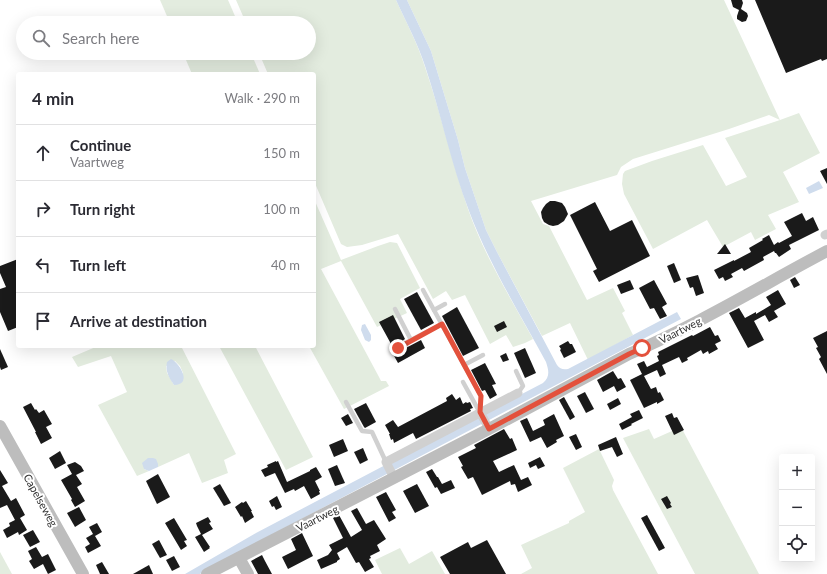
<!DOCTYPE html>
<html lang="en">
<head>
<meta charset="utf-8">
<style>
	body { margin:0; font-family:Lato,sans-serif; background:#f7f7f7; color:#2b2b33 }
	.controls { position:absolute; right:12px; bottom:12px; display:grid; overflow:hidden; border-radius:4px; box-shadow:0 4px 16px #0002 }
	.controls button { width:36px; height:36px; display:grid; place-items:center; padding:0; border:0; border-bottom:1px solid #e1e1e2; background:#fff; color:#2b2b33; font:20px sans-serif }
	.stop { position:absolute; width:12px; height:12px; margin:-9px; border:3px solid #e3513c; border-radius:50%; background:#fff }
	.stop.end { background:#e3513c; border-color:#fff; box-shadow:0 1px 4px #0008 }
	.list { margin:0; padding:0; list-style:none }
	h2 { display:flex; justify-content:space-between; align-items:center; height:52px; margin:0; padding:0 16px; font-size:17px }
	h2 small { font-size:13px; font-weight:400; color:#7c7c81 }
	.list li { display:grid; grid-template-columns:26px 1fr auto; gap:12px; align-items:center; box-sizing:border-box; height:56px; padding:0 16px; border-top:1px solid #e1e1e2 }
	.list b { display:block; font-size:15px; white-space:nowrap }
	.list p { margin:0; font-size:13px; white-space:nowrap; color:#7c7c81 }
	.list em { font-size:13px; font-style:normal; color:#7c7c81 }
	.icon { flex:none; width:22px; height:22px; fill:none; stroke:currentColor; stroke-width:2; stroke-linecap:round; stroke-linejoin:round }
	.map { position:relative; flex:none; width:827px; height:574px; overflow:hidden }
	.search { position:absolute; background:#fff; box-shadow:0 4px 16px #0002; left:16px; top:16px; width:300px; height:44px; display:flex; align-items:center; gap:10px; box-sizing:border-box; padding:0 14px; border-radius:22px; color:#7c7c81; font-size:15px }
	.panel { position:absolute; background:#fff; box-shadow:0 4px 16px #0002; left:16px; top:72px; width:300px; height:276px; border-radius:4px }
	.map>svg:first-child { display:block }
	.green { fill:#e3ecdf; fill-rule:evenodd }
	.water { fill:#cfdced }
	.building { fill:#1a1a1a }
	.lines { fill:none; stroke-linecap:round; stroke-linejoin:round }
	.lane { stroke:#d0d0d0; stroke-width:4.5 }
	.street { stroke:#d0d0d0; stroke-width:9 }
	.secondary { stroke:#bdbdbd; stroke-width:12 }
	.route { stroke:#e3513c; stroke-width:5 }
	.labels { text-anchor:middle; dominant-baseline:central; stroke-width:4; stroke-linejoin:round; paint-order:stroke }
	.street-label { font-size:11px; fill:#333; stroke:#fff }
</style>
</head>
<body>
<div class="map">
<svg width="827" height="574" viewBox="0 0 827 574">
	<rect width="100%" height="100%" fill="#fff"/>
	<!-- green -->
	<g class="green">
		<path d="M 160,0 L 228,0 L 238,23 L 170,23 Z"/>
		<path d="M 236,0 L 396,0 C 406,22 418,44 425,67 C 441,114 452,162 468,209 C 484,255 510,297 533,339 L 525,343 L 513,347 L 506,335 L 490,344 L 465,295 L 452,300 L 446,291 L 433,299 L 398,234 L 362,245 L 347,247 L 341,244 L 314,181 L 314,74 L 268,74 L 259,53 L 309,53 L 309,23 L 246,23 Z"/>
		<path d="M 407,0 L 724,0 L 780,120 L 799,113 L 820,153 L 783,172 L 799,202 L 768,215 L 776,229 L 755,240 L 751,232 L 723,247 L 707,220 L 653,249 L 624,194 L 622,184 L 623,174 L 625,171 L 652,161 L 703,145 L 726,186 L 747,177 L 725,138 L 780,120 L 769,115 L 729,129 L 633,159 L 621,167 L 617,175 L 531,201 L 543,224 L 549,226 L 587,300 L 613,288 L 625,311 L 622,313 L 633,335 L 588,360 L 570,323 L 542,336 L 497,252 L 486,230 L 465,168 L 458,140 L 431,51 Z"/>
		<path d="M 183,53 L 251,53 L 260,74 L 192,74 Z"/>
		<path d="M 314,199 L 341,260 L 378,246 L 390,242 L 397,243 L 420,288 L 400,299 L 407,313 L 377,327 L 341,261 L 321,269 L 379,377 L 381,381 L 386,381 L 389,386 L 344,409 L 309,346 L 314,346 Z"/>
		<path d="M 98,346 L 181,346 L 236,454 L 224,460 L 228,473 L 202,483 L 189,453 L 158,467 L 158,464 L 144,469 L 149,471 L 137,476 L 98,405 L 127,392 L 111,356 L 78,367 L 72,357 ZM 175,361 L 180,366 L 183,373 L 174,385 L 167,373 L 166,366 Z"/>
		<path d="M 219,346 L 255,346 L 313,457 L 286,470 Z"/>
		<path d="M 681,427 L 759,574 L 695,574 L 623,438 L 649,429 L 654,439 Z"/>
		<path d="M 599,449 L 614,480 L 612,486 L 613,490 L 658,574 L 521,574 L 532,568 L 521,545 L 569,523 L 569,521 L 585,512 L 563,468 Z"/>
		<path d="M 400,548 L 409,564 L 432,551 L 445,574 L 382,574 L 375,560 Z"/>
		<path d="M 0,552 L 12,574 L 0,574 Z"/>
	</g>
	<!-- water -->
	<g class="water">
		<path d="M 396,0 L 407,0 L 431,51 L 458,140 L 465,168 L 486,230 L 497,252 L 557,365 C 560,369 563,370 568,369 L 677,312 L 681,319 L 235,554 L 200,574 L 185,574 L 256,533 L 410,452 L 543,383 C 550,377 549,371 546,362 C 519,312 489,264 469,211 C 451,164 441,114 425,66 C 418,44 406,22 396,0 Z"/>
		<path d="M 819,181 L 823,188 L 809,194 L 806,188 Z"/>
		<path d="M 365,324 L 371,335 L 371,340 L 369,342 L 365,340 L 361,330 L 362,325 Z"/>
		<path d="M 171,359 C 181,364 192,385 174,385 C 169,378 165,371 167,362 Z"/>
		<path d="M 148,458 L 153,458 L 156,459 L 158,464 L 158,467 L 149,471 L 144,469 L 142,463 Z"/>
	</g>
	<!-- building -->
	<g class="building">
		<path d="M 731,0 L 742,0 L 743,3 L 741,9 L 747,13 L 748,16 L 746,21 L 742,22 L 737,19 L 737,16 L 739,10 L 733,7 Z"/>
		<path d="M 755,0 L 827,0 L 827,59 L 822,61 L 821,59 L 786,73 Z"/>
		<path d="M 827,168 L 827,184 L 820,171 Z"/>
		<path d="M 550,201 L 555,201 L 562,203 L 565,207 L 568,214 L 564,221 L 558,225 L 553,226 L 549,225 L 544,222 L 542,218 L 541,212 L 543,208 L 546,204 Z"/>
		<path d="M 595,202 L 610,231 L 632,220 L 650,256 L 599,282 L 593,271 L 597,269 L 570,215 Z"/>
		<path d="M 802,213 L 806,221 L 813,217 L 819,230 L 789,245 L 791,249 L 779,257 L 776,253 L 775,253 L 774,251 L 763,257 L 764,260 L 744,271 L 742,268 L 731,274 L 733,277 L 725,281 L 723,277 L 719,279 L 714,270 L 734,260 L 734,261 L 751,252 L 749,248 L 763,240 L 762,239 L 769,235 L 774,245 L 778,242 L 779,243 L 792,236 L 784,222 Z"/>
		<path d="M 725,244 L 731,254 L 717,254 Z"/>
		<path d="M 18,259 L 18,327 L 8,331 L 0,312 L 0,289 L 6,287 L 0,273 L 0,266 Z"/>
		<path d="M 674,263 L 681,280 L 674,283 L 667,266 Z"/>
		<path d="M 698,275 L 704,293 L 696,296 L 693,287 L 690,288 L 686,278 Z"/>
		<path d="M 795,277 L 800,285 L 794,288 L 790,280 Z"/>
		<path d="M 630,280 L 634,289 L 621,294 L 617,285 Z"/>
		<path d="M 654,280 L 667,304 L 662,307 L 667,316 L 660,319 L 654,308 L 650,309 L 639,288 Z"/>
		<path d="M 778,290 L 786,304 L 774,311 L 778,317 L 769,322 L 765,315 L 754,321 L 764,340 L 748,348 L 729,313 L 739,308 L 745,318 L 756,312 L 756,314 L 771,305 L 766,297 Z"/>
		<path d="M 417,292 L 434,323 L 421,330 L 404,299 Z"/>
		<path d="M 457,307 L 479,348 L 463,356 L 442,316 Z"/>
		<path d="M 393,315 L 405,339 L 395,346 L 395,350 L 397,351 L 400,351 L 421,340 L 425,348 L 398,363 L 393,354 L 396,353 L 379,322 Z"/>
		<path d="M 504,321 L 507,327 L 497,332 L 494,326 Z"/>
		<path d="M 710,327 L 715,336 L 718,335 L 721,341 L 715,344 L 718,349 L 709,354 L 708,351 L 703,354 L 701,350 L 687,358 L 688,360 L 682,363 L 679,357 L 662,365 L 666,374 L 660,377 L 657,370 L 644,376 L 651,389 L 656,387 L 658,393 L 660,392 L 664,400 L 657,404 L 657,402 L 644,408 L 630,380 L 642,374 L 637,364 L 644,361 L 647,367 L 659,361 L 657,356 L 659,355 L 658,352 L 692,335 L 693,336 Z"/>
		<path d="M 827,331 L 827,374 L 819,359 L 821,357 L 816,348 L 818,347 L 813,338 Z"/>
		<path d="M 568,341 L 570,344 L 572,344 L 576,352 L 564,358 L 560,350 L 561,349 L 559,346 Z"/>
		<path d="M 525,348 L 536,373 L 525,378 L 514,353 Z"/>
		<path d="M 0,349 L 8,367 L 1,370 L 0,367 Z"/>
		<path d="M 506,353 L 509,360 L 503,362 L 500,356 Z"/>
		<path d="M 485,363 L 496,384 L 492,385 L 497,395 L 490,399 L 485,390 L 482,391 L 471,370 Z"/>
		<path d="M 613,371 L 618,379 L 621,378 L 626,387 L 617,392 L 614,386 L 603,392 L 597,380 Z"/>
		<path d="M 585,392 L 594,409 L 586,413 L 577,396 Z"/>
		<path d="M 452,394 L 456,400 L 460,397 L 463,404 L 466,402 L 467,403 L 470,402 L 473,408 L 470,409 L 471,411 L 416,439 L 413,433 L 394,443 L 393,439 L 391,440 L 389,434 L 390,434 L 385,425 L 393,420 L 398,427 L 447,401 L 446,398 Z"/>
		<path d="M 564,397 L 575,417 L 570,420 L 559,400 Z"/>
		<path d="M 618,398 L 621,404 L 610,410 L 607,404 Z"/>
		<path d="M 31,403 L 35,410 L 36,409 L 39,413 L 44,410 L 52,424 L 46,427 L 52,438 L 41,444 L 35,432 L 36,432 L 23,407 Z"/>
		<path d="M 366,403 L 376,422 L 365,428 L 364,427 L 354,409 Z"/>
		<path d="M 639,410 L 643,418 L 631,424 L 632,425 L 622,430 L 619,424 L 632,417 L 630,414 Z"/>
		<path d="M 672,413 L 674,418 L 677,417 L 684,430 L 674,435 L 665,416 Z"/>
		<path d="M 348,414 L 353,423 L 346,426 L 341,418 Z"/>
		<path d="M 554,414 L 564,436 L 556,440 L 557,442 L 547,448 L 541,437 L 530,442 L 520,421 L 527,418 L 533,431 L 545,425 L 543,420 Z"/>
		<path d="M 504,429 L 510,439 L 512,438 L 517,450 L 493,461 L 499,472 L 514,465 L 521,480 L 528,477 L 532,485 L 518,492 L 515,484 L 511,485 L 510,481 L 482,495 L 473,477 L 468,479 L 461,467 L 463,466 L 458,457 L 476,448 L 474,445 Z"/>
		<path d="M 576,434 L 582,447 L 576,450 L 569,437 Z"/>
		<path d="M 616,437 L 623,454 L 617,457 L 612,447 L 600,451 L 598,445 Z"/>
		<path d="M 343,439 L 348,451 L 334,457 L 329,445 Z"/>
		<path d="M 363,448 L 368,460 L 360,464 L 354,452 Z"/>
		<path d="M 60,451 L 66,463 L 55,469 L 49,458 Z"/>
		<path d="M 540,457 L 545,466 L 538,469 L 536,465 L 530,468 L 528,463 Z"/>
		<path d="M 276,461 L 276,462 L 278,461 L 287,482 L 310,471 L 310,470 L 316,467 L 322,477 L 315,481 L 320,491 L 319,491 L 320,494 L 311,499 L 304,486 L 295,491 L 294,489 L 285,493 L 275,473 L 265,477 L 261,470 L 268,467 L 267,465 Z"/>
		<path d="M 75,462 L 81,466 L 84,471 L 76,475 L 82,484 L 77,487 L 85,501 L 75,507 L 71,500 L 72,499 L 61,480 L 72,474 L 67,465 Z"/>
		<path d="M 337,465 L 345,483 L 335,486 L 328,469 Z"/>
		<path d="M 432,469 L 437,477 L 438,477 L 442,484 L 451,480 L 455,488 L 441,494 L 437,487 L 435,488 L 426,472 Z"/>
		<path d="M 0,470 L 8,483 L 2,486 L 11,501 L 16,498 L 25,515 L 20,518 L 27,530 L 19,535 L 18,532 L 7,538 L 3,530 L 10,526 L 9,523 L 15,520 L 7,505 L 0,508 Z"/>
		<path d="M 158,474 L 170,497 L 157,504 L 146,481 Z"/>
		<path d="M 220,484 L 231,503 L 224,506 L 213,488 Z"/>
		<path d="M 417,484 L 429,506 L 415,513 L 403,491 Z"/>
		<path d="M 386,492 L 396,510 L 392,512 L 396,518 L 389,522 L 376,497 Z"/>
		<path d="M 277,496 L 282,507 L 276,510 L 274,506 L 272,507 L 269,501 Z"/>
		<path d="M 667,496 L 671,503 L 670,504 L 672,507 L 667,509 L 661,499 Z"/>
		<path d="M 246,501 L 252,511 L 251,511 L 254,517 L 245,523 L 242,516 L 241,517 L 235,507 L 242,502 L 243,503 Z"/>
		<path d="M 79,507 L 86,520 L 75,527 L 67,513 Z"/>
		<path d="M 357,508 L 366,524 L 374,520 L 386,539 L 377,545 L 380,551 L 370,556 L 371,558 L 369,559 L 374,567 L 365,572 L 359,562 L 356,563 L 347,547 L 337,553 L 340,559 L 337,561 L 337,562 L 321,569 L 317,560 L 328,555 L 332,550 L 329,545 L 343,538 L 333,518 L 339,515 L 351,537 L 362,530 L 351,511 Z"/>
		<path d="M 647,515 L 665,548 L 659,551 L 641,518 Z"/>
		<path d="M 208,517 L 211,522 L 209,523 L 213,529 L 202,535 L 210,547 L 209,547 L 210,548 L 204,552 L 195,537 L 201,534 L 197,526 L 196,523 Z"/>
		<path d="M 174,518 L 187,540 L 184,541 L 187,546 L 181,550 L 165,523 Z"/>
		<path d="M 97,523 L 102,532 L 95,536 L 101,546 L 88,553 L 85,547 L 90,544 L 86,538 L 93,534 L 89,527 Z"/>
		<path d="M 33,530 L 40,542 L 30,547 L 23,535 Z"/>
		<path d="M 302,533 L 313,556 L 288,569 L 282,557 L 296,550 L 291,539 Z"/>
		<path d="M 159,540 L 167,555 L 160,558 L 152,544 Z"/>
		<path d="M 487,540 L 506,574 L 450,574 L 440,557 L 468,542 L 471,548 Z"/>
		<path d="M 36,547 L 42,557 L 48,554 L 56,570 L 48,574 L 43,564 L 34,569 L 29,561 L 32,559 L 28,551 Z"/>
		<path d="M 262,555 L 265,561 L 272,574 L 258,574 L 251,561 Z"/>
		<path d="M 174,556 L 180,567 L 172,571 L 166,560 Z"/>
		<path d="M 102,562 L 109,574 L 100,574 L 96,565 Z"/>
		<path d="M 149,565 L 153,574 L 133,574 Z"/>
	</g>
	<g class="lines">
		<!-- lane -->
		<g class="lane">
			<path d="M 423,290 L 481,396 L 480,412"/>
			<path d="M 395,309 L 411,340 L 442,324"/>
			<path d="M 434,310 L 445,304"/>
			<path d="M 398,348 L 411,340"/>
			<path d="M 464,365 L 483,355"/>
			<path d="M 516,371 L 523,386 L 518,393"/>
			<path d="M 463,382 L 479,411"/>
			<path d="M 346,402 L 362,431 L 372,432 L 386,462"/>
		</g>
		<!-- street -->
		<g class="street">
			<path d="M 825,235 L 827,234"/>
			<path d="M 480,412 L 489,429"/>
			<path d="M 394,478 L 386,462 L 518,393"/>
		</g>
		<!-- secondary -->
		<g class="secondary">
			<path d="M 0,426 L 83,574"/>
			<path d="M 239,558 L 248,574"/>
			<path d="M 207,574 L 489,429 L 629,354 C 697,325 761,286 827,251"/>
		</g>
	</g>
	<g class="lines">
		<!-- route -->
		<path class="route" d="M 398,348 L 442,324 L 481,396 L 480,412 L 489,429 L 629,354 L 642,348"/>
	</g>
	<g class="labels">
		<!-- street labels -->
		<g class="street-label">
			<text transform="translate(680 330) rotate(-27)">Vaartweg</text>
			<text transform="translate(41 500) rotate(61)">Capelseweg</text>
			<text transform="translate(317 518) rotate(-27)">Vaartweg</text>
		</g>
	</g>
</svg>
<div class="controls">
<button>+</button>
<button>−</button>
<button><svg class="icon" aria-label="locate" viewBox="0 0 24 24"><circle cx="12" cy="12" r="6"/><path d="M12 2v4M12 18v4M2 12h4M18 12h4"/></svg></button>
</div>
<div class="stop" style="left:642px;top:348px"></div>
<div class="stop end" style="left:398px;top:348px"></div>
<div class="search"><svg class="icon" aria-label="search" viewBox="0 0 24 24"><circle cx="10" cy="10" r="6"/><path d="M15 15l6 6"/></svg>Search here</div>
<section class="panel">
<h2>4 min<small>Walk · 290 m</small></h2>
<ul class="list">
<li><svg class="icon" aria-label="ahead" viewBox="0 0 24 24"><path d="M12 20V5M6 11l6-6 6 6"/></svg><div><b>Continue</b><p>Vaartweg</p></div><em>150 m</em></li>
<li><svg class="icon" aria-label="right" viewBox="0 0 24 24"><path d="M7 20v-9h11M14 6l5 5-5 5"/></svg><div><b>Turn right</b></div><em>100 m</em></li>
<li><svg class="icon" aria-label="left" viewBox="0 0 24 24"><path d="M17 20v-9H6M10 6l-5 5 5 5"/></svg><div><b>Turn left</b></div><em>40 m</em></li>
<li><svg class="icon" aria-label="arrive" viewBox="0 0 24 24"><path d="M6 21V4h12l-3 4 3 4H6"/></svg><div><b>Arrive at destination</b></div></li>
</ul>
</section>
</div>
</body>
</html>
